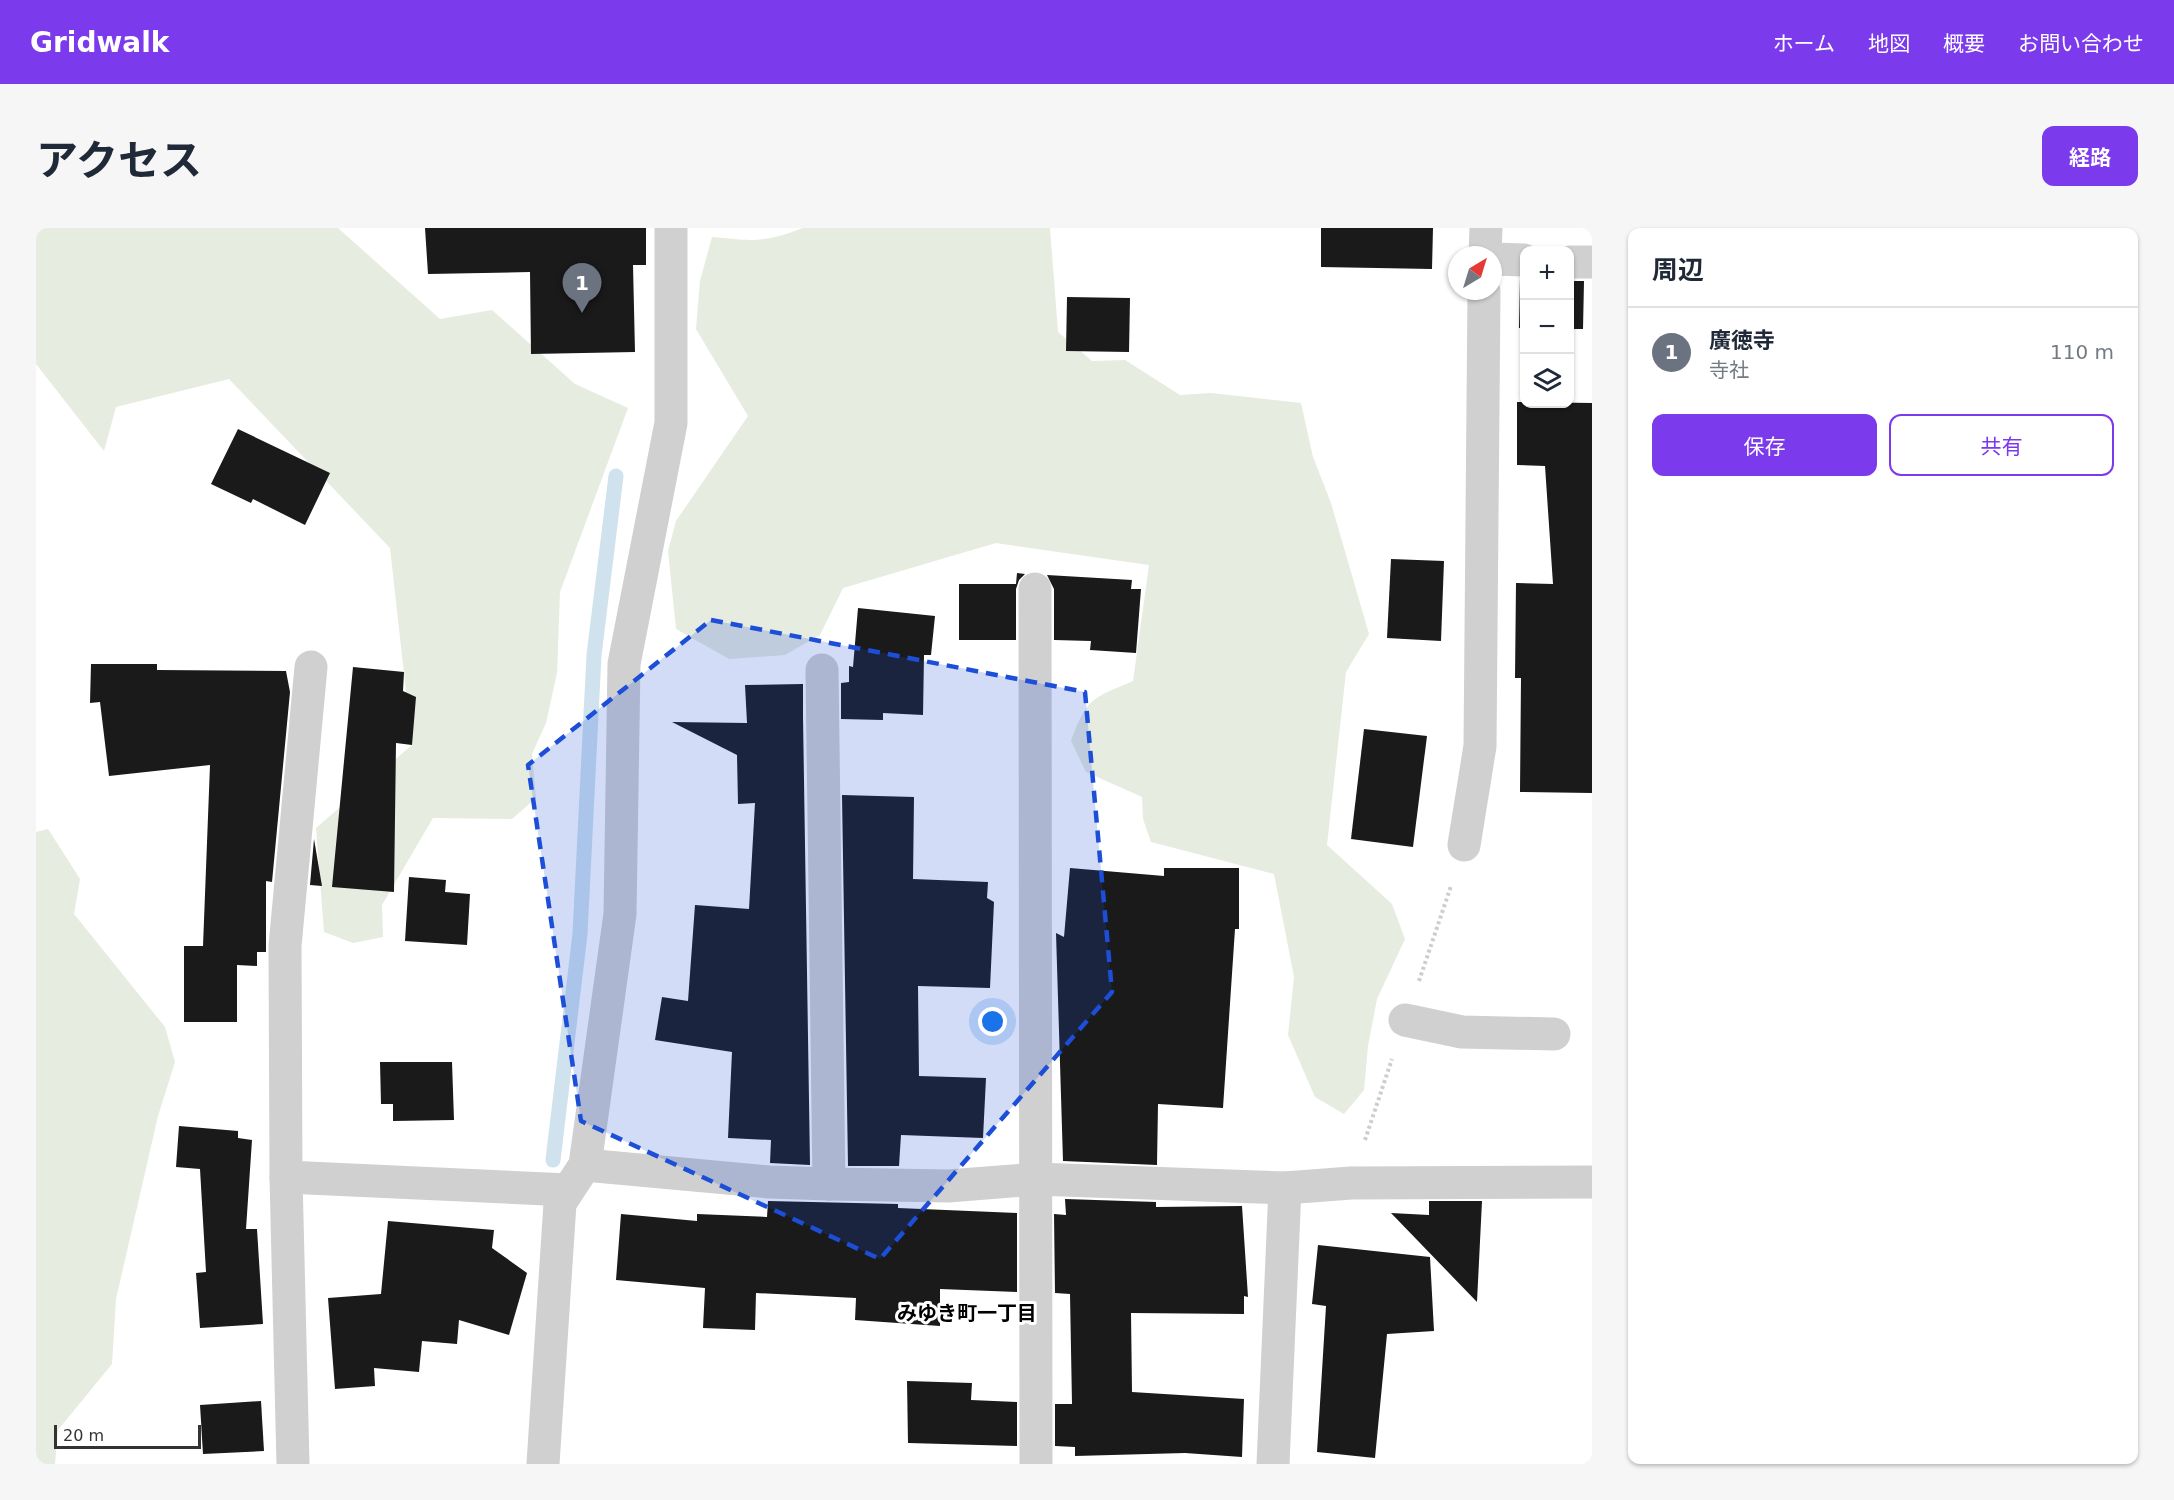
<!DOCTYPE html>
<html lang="ja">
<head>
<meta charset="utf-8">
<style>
	body { margin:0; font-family:"DejaVu Sans","Noto Sans JP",sans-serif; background:#f6f6f7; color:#1f2937 }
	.controls { position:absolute; right:18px; top:18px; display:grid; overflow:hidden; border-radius:12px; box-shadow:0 2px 4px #0004 }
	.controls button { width:54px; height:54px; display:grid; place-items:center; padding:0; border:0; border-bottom:2px solid #e0e1e3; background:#fff; color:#1f2937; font:30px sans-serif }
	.compass { position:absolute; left:1412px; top:18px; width:54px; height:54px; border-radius:50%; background:#fff; box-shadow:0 2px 4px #0004; rotate:38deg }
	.scale { position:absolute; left:18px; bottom:15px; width:147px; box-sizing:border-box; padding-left:6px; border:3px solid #333; border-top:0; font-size:16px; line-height:21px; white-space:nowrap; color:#333; -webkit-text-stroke:4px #fff; paint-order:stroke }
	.you { position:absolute; left:957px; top:794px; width:21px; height:21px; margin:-15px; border:4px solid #fff; border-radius:50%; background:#1a73e8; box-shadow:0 0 0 9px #1a73e833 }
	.badge { display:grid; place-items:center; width:39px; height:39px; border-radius:50%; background:#7c3aed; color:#fff; font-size:20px; font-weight:700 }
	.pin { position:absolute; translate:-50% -50px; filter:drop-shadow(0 2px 3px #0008) }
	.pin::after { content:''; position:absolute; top:32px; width:21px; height:18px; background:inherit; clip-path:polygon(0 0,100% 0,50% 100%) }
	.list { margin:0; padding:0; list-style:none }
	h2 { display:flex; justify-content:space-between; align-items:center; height:78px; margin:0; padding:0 24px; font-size:26px }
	h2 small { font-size:20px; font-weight:400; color:#747a83 }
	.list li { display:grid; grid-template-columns:39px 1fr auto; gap:18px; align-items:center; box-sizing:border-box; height:90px; padding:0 24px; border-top:2px solid #e0e1e3 }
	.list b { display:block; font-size:22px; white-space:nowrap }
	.list p { margin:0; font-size:20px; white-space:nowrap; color:#747a83 }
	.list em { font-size:20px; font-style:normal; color:#747a83 }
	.actions { display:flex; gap:12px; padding:18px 24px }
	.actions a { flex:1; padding:14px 0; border:2px solid #7c3aed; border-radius:12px; text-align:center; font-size:21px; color:#7c3aed }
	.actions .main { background:#7c3aed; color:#fff }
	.icon { flex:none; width:33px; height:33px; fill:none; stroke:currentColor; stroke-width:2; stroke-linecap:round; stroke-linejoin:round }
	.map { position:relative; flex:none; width:1556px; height:1236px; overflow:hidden; border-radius:12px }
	header { display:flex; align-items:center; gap:36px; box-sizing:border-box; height:84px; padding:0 30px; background:#7c3aed; color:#fff }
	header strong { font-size:28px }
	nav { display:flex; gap:33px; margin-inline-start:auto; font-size:21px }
	.intro { display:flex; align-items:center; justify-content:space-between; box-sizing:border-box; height:144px; padding:0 36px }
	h1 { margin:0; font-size:42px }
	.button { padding:15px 27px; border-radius:12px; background:#7c3aed; color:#fff; font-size:21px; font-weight:700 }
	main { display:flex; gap:36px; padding:0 36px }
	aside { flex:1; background:#fff; border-radius:12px; box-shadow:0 2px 4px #0004 }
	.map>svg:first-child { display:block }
	.green { fill:#e6ecdf }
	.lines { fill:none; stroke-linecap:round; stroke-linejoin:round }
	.stream { stroke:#cfe2ee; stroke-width:15 }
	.building { fill:#1a1a1a }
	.path { stroke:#cdcdcd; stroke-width:4; stroke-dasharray:3 3; stroke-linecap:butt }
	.street { stroke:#d0d0d0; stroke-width:33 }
	.marked { fill:#1d4ed8; fill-opacity:0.2; stroke:#1d4ed8; stroke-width:4.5; stroke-dasharray:12 8; stroke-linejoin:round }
	.labels { text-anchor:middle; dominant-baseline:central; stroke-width:6; stroke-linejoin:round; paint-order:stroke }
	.neighbourhood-label { font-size:20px; font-weight:bold; fill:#000; stroke:#fff }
</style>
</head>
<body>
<header>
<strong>Gridwalk</strong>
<nav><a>ホーム</a><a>地図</a><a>概要</a><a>お問い合わせ</a></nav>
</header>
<div class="intro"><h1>アクセス</h1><a class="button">経路</a></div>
<main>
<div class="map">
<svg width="1556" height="1236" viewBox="0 0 1556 1236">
	<rect width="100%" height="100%" fill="#fff"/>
	<!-- green -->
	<g class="green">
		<path d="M 0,0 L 302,0 L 404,91 L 456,82 L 539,156 L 592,180 L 524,364 L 521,445 L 510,495 L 496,526 L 500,570 L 476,591 L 397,590 L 346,677 L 347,709 L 317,715 L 288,704 L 280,600 L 376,517 L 354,320 L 193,151 L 80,179 L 68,223 L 0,136 Z"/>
		<path d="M 767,0 L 1014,0 L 1022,104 L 1056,133 L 1089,132 L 1144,167 L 1175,165 L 1265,175 L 1277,229 L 1295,275 L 1333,406 L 1310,444 L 1291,617 L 1356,676 L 1369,711 L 1341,771 L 1332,818 L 1328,862 L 1308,886 L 1279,869 L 1252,807 L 1258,749 L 1238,646 L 1115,614 L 1107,591 L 1106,569 L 1050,544 L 1035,513 C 1051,470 1055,471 1097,453 L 1113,337 L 960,315 L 807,360 L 784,407 L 749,427 L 693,431 L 640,401 L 632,323 L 640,293 L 712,188 L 660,101 L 664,53 L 676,9 C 718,13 727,15 767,0 Z"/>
		<path d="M 12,601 L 44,651 L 38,686 L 129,799 L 139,834 L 122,888 L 80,1071 L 76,1136 L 22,1202 L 19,1236 L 0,1236 L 0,604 Z"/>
	</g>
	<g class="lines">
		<!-- stream -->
		<path class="stream" d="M 517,932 L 544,706 L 558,427 L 580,248"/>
	</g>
	<!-- building -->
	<g class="building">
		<path d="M 389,0 L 610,0 L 610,37 L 597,37 L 599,124 L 495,126 L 494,44 L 392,46 Z"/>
		<path d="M 1285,0 L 1397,0 L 1396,41 L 1285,39 Z"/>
		<path d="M 1484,51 L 1488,51 L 1488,100 L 1483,100 Z"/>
		<path d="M 1533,53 L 1548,53 L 1547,101 L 1533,101 Z"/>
		<path d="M 1031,69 L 1094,70 L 1093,124 L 1030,123 Z"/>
		<path d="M 1481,174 L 1556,175 L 1556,565 L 1484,564 L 1485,450 L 1479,450 L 1480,355 L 1517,356 L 1509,238 L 1481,237 Z"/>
		<path d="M 202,201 L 294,245 L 269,297 L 217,271 L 215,275 L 175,256 Z"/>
		<path d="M 1355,331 L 1408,333 L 1405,413 L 1351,410 Z"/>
		<path d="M 981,345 L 989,346 L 983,352 L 980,361 L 980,412 L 923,412 L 923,356 L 980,356 Z"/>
		<path d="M 1011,347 L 1096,352 L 1095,361 L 1105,361 L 1100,425 L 1054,422 L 1055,413 L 1018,412 L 1018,361 Z"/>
		<path d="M 822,380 L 899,388 L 895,427 L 888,427 L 887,487 L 847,485 L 847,492 L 805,491 L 805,455 L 813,454 L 813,438 L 817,439 Z"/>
		<path d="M 55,436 L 121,436 L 121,442 L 250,443 L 254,464 L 236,654 L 230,653 L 230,724 L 221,724 L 221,738 L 201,737 L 201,794 L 148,794 L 148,718 L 167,718 L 174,537 L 73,548 L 64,474 L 54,475 Z"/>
		<path d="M 317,439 L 368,444 L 367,463 L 380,469 L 376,517 L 360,515 L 358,664 L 296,659 Z"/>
		<path d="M 767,456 L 767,489 L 774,937 L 734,935 L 735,912 L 692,910 L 696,824 L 619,812 L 626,769 L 652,773 L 659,677 L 713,681 L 719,575 L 702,576 L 701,527 L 636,494 L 711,495 L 709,457 Z"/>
		<path d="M 1328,501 L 1391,508 L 1377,619 L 1315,611 Z"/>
		<path d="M 806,567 L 878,569 L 877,651 L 952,654 L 951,670 L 958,674 L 954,760 L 882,758 L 883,848 L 950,850 L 947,910 L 865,907 L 863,938 L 812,938 Z"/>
		<path d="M 278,611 L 286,658 L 274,657 Z"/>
		<path d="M 1034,640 L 1128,648 L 1128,640 L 1203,640 L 1203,701 L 1199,701 L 1187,880 L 1122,876 L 1121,937 L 1027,933 L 1020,705 L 1028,709 Z"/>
		<path d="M 373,649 L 410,652 L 409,664 L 434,666 L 431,717 L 369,713 Z"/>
		<path d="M 344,834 L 416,834 L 418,892 L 357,893 L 357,876 L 345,876 Z"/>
		<path d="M 143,898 L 202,903 L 202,910 L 216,912 L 210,1001 L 221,1001 L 227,1096 L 164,1100 L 160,1045 L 170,1044 L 164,941 L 140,939 Z"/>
		<path d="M 1029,971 L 1120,974 L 1120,979 L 1206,978 L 1212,1069 L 1208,1068 L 1208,1086 L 1095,1085 L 1096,1164 L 1208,1171 L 1206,1229 L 1149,1225 L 1039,1228 L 1039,1219 L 1019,1218 L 1019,1176 L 1036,1176 L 1034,1066 L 1019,1065 L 1018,986 L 1030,987 Z"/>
		<path d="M 732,973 L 862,976 L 862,980 L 981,985 L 981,1064 L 904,1061 L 904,1098 L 819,1092 L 820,1070 L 720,1065 L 719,1102 L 667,1100 L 669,1060 L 580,1052 L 585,986 L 661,993 L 661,986 L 731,989 Z"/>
		<path d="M 1393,973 L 1446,973 L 1441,1074 L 1355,985 L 1393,987 Z"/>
		<path d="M 352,993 L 458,1002 L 456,1020 L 491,1045 L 473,1107 L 423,1092 L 421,1116 L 386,1113 L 383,1144 L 338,1140 L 339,1158 L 299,1161 L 292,1070 L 345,1066 Z"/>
		<path d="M 1282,1017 L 1394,1029 L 1398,1103 L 1351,1106 L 1339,1230 L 1281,1224 L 1290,1078 L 1276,1076 Z"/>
		<path d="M 871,1153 L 936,1155 L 935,1172 L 981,1174 L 981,1218 L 872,1215 Z"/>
		<path d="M 225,1173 L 228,1223 L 167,1226 L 164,1177 Z"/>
	</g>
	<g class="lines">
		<!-- path -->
		<g class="path">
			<path d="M 1383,753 L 1415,658"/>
			<path d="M 1329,912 L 1356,831"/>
		</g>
		<!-- street -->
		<g class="street">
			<path d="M 1449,27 L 1450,0"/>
			<path d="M 1457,31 L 1488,32"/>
			<path d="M 1534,34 L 1556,34"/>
			<path d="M 999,361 L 1000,1236"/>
			<path d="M 786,442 L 793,956"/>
			<path d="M 1428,617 L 1444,518 L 1448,63"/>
			<path d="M 1369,792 L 1426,804 L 1518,806"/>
			<path d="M 549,937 L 733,954 L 793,956 L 912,958 L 1000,951 L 1249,960 L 1315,955 L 1556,954"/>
			<path d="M 250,949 L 532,962"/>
			<path d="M 257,1236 L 250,949 L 249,718 L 275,439"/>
			<path d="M 507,1236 L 524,975 L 549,937 L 584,686 L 588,436 L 635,195 L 635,0"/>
			<path d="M 1237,1236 L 1249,960"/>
		</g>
	</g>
	<!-- marked area -->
	<path class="marked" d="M 675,392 L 1049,464 L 1076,764 L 844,1031 L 545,893 L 492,537 Z"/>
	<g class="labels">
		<!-- neighbourhood labels -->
		<g class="neighbourhood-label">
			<text x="931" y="1085">みゆき町一丁目</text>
		</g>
	</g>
</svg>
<div class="controls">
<button>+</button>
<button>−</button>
<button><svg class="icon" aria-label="layers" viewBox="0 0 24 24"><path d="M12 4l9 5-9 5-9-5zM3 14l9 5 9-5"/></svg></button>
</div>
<svg class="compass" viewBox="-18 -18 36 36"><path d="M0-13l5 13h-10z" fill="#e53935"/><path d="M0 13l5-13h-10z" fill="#747a83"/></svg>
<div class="scale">20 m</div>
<div class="you"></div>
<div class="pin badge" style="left:546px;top:85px;background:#6b7280">1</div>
</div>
<aside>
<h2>周辺<small></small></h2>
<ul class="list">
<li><span class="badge" style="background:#6b7280">1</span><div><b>廣徳寺</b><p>寺社</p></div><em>110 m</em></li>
</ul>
<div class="actions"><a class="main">保存</a><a>共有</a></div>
</aside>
</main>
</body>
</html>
